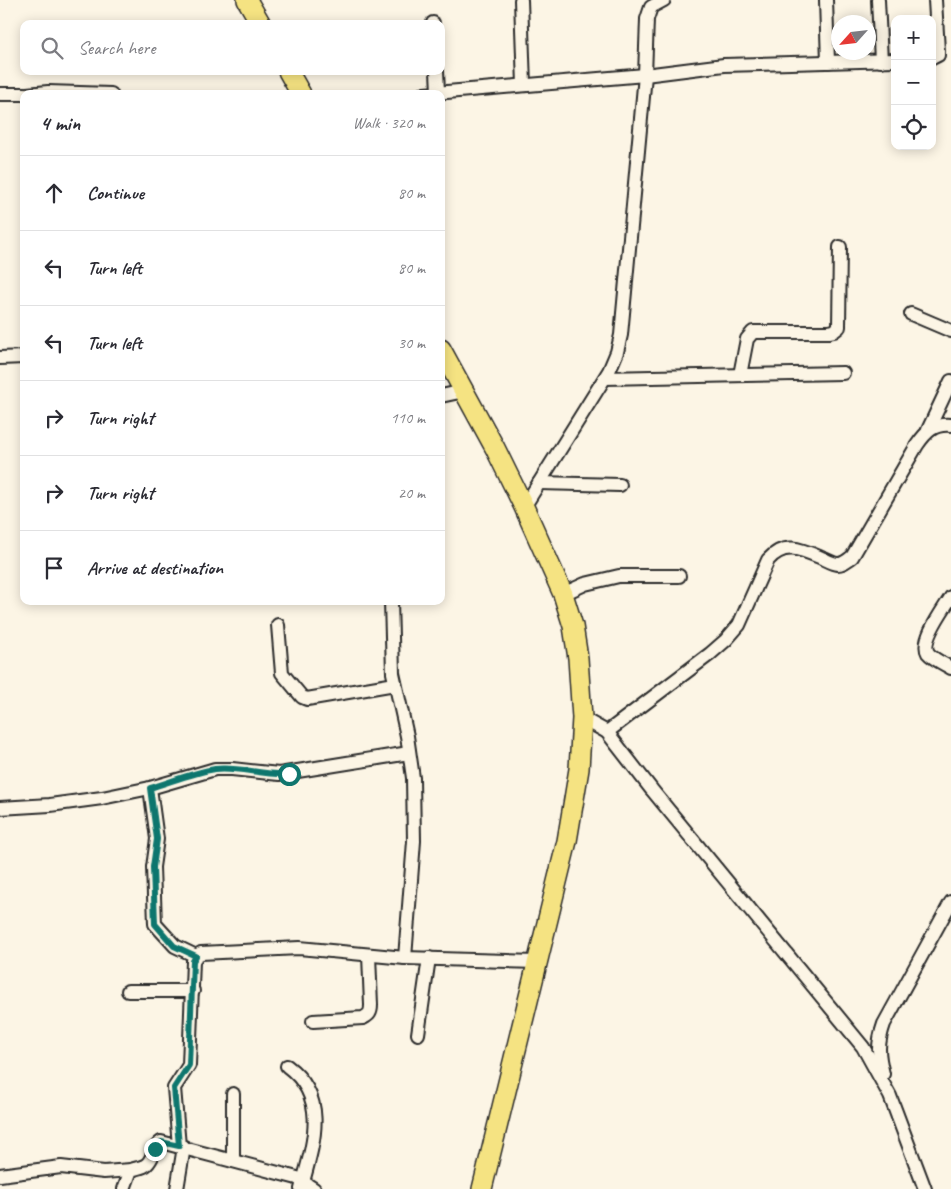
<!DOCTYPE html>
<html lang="en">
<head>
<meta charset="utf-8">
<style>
	body { margin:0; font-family:Caveat,sans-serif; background:#f2f2f3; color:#2b2b33 }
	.controls { position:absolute; right:15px; top:15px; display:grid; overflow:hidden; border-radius:10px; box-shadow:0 2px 12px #0003 }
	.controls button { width:45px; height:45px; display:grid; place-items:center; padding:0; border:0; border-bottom:1px solid #e1e1e2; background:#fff; color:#2b2b33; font:25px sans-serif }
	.compass { position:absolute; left:831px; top:15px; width:45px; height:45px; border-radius:50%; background:#fff; box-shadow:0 2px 12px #0003; rotate:243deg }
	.stop { position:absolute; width:15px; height:15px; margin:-11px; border:4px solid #0f766e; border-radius:50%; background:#fff }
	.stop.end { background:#0f766e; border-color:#fff; box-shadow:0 1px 5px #0008 }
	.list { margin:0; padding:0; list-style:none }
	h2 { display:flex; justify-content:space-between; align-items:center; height:65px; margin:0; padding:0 20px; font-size:21px }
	h2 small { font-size:16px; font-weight:400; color:#7c7c81 }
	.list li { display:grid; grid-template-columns:32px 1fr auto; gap:15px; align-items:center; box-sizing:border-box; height:75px; padding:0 20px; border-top:1px solid #e1e1e2 }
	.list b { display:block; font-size:19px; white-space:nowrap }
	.list em { font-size:16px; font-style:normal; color:#7c7c81 }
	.icon { flex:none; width:28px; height:28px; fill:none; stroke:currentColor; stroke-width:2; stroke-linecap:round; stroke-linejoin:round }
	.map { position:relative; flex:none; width:951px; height:1189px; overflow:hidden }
	.search { position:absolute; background:#fff; box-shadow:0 2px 12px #0003; left:20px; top:20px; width:425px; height:55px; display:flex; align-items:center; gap:12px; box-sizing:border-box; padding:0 18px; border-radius:10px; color:#7c7c81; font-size:19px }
	.panel { position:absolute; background:#fff; box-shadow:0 2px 12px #0003; left:20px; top:90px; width:425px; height:515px; border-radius:10px }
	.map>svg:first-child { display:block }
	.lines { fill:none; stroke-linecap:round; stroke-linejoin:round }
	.minor-casing { stroke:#2b2b2b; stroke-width:16 }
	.highway-casing { stroke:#2b2b2b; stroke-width:22 }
	.minor { stroke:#fcf5e5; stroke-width:12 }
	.highway { stroke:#f5e382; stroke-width:19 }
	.route { stroke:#0f766e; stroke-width:6 }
</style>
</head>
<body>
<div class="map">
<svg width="951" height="1189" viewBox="0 0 951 1189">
	<rect width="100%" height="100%" fill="#fcf5e5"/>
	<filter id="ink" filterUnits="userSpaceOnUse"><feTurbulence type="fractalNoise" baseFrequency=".02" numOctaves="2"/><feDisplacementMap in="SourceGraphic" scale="10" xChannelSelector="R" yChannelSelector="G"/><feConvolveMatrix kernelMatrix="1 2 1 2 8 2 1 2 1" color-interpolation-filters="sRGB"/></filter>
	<g filter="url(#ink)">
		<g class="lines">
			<defs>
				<g id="minor">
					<path d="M 521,0 L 524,85"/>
					<path d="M 826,0 L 828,62"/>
					<path d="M 878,0 L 881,61"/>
					<path d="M 433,23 L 433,24"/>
					<path d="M 932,58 L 938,55 L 938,51 L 935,0"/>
					<path d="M 437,71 L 438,92"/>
					<path d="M 0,94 L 24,94"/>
					<path d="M 27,94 L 48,92 L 111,94"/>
					<path d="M 424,94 L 645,75 L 724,65 L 895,60"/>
					<path d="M 911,314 L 951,331"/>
					<path d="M 0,358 L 24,357"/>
					<path d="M 740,375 L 747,339 L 753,332 L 829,332 L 834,331 L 839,327 L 840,247"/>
					<path d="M 605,378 L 843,373"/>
					<path d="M 441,396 L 464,391"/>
					<path d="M 928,430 L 951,381"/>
					<path d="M 539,483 L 620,485"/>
					<path d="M 524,507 L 609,371 L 617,352 L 621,335 L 645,75 L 647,19 L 651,7 L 664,0"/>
					<path d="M 563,594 L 585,584 L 619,576 L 679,576"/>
					<path d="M 951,597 C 944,609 920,640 928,653 C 933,659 944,664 951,668"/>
					<path d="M 391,601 L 393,673 L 407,736 L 413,778 L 414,841 L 405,958"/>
					<path d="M 278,625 L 282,673 L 302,697 L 307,699 L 395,684"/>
					<path d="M 582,718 L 607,732 L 710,654 L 726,640 L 739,625 L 768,560 C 785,540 803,550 824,559 C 828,561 834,564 838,564 C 844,564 847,560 852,557 L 917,445 C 926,432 934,423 951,425"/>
					<path d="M 607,732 L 652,790 L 863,1047 L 890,1096 L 925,1189"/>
					<path d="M 150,788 L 157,839 L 153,867 L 155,924 L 175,946 L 196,956"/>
					<path d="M 0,808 L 50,805 L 102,798 L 150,788 L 215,769 L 232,769 L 279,774 L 409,753"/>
					<path d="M 128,991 L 193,991"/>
					<path d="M 313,1021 L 363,1018 C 369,1015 371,1013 371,1005 L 369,955"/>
					<path d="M 418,1034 L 429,958"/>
					<path d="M 287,1066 C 330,1098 313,1145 301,1189"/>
					<path d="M 883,1074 C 878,1054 877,1044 884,1024 L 951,902"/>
					<path d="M 233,1094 L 233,1161"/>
					<path d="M 179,1146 L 174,1088 L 189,1065 L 193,961 L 196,956 L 201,953 L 299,948 L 405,958 L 537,962"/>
					<path d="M 0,1175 L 61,1167 L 104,1172 L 131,1170"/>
					<path d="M 124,1189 L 131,1170 C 136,1168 143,1168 147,1164 C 154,1158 153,1147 161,1142 L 297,1178 L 314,1189"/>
					<path d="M 177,1189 L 184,1147"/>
				</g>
				<g id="highway">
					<path d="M 247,0 L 261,24"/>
					<path d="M 288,71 L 301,94"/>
					<path d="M 441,349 L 495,448 L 524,507 L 563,594 L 573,626 L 578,658 L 582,718 L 579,769 L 567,841 L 482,1189"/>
				</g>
			</defs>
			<!-- minor casing -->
			<use href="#minor" class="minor-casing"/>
			<!-- highway casing -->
			<use href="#highway" class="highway-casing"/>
			<!-- minor -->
			<use href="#minor" class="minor"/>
			<!-- highway -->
			<use href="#highway" class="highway"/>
		</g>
	</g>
	<g class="lines" filter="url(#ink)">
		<!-- route -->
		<path class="route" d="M 155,1149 L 161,1142 L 179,1146 L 174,1088 L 189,1065 L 193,961 L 196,956 L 174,946 L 155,924 L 153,867 L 157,839 L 150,788 C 170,782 195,772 215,769 C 239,766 264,776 289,774"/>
	</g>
</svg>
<div class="controls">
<button>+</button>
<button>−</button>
<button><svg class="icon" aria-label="locate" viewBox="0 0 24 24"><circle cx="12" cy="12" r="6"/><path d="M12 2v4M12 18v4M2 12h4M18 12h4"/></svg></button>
</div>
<svg class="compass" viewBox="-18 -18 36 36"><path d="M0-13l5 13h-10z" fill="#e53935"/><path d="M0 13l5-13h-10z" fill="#7c7c81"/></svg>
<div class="stop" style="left:289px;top:774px"></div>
<div class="stop end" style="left:155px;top:1149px"></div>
<div class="search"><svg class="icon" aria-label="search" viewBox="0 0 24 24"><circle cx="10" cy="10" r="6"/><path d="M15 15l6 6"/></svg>Search here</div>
<section class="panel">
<h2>4 min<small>Walk · 320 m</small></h2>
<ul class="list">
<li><svg class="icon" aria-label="ahead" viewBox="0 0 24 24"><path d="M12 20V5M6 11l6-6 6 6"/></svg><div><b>Continue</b></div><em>80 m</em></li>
<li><svg class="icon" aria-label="left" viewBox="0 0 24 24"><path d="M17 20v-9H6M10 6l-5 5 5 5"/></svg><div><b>Turn left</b></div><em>80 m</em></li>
<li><svg class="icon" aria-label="left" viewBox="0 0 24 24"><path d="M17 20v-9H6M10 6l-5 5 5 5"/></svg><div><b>Turn left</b></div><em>30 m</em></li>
<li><svg class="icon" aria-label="right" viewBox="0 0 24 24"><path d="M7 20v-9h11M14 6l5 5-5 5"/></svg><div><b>Turn right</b></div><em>110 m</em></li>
<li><svg class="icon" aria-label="right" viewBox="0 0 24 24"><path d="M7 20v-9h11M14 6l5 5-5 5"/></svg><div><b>Turn right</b></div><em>20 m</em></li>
<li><svg class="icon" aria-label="arrive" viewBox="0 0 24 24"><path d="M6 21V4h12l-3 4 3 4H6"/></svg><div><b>Arrive at destination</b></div></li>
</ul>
</section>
</div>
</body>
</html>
